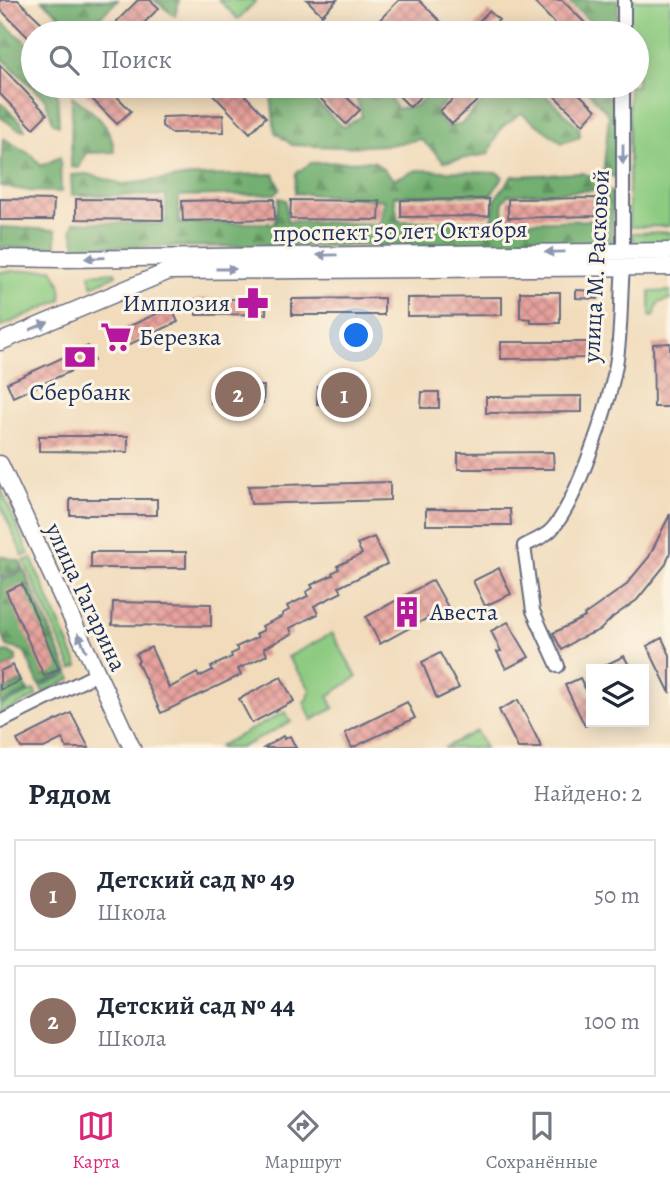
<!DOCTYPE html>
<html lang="ru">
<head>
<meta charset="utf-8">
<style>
	body { margin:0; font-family:Alegreya,serif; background:#f6f6f7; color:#1f2937 }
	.controls { position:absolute; right:21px; bottom:21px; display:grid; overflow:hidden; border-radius:0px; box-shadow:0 4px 18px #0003 }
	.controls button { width:63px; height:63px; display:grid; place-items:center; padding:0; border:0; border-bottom:2px solid #e0e1e3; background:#fff; color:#1f2937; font:35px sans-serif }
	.you { position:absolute; left:357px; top:336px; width:24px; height:24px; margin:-18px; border:5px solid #fff; border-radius:50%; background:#1a73e8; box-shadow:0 0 0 10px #1a73e833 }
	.badge { display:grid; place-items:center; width:46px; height:46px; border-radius:50%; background:#db2777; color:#fff; font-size:23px; font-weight:700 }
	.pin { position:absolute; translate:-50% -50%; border:4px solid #fff; box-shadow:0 2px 7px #0006 }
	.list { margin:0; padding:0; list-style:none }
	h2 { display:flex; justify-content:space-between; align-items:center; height:91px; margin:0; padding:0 28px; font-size:30px }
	h2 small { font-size:23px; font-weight:400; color:#747a83 }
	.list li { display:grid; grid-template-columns:46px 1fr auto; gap:21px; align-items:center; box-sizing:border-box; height:112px; margin:0 14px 14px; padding:0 14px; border:2px solid #e0e1e3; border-radius:0px }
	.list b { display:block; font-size:26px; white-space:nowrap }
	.list p { margin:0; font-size:23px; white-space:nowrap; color:#747a83 }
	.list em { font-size:23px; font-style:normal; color:#747a83 }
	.icon { flex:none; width:38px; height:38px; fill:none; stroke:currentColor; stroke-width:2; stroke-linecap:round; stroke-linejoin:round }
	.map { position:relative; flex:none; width:670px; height:748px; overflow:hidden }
	.search { position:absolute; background:#fff; box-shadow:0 4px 18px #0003; left:21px; right:21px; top:21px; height:77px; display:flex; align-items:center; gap:18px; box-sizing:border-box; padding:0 24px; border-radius:38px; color:#747a83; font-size:26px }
	.sheet { height:343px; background:#fff }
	nav { display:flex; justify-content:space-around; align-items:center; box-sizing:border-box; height:98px; border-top:2px solid #e0e1e3; background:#fff; font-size:19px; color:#747a83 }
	nav a { display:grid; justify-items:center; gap:4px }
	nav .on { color:#db2777 }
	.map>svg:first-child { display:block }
	.green { fill:#8dcb81; stroke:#547d70; stroke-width:2 }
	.forest { fill:url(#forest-firs); stroke:#466f66; stroke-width:2 }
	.building { fill:url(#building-cross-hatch) }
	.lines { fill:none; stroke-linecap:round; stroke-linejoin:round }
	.minor-casing { stroke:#666b7f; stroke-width:16 }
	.major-casing { stroke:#666b7f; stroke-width:19 }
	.minor { stroke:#fff; stroke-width:12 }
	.major { stroke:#fff; stroke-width:16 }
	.oneway { fill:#8d97ae }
	.labels { text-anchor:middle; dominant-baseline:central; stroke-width:6; stroke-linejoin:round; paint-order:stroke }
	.street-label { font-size:24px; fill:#1b2f5e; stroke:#fcf5e5 }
	.poi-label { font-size:24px; fill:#1b2f5e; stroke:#fcf5e5; text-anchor:start }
</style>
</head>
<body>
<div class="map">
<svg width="670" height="748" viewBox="0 0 670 748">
	<defs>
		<pattern id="forest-firs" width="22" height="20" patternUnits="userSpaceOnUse" patternTransform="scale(1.75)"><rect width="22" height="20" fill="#72af6f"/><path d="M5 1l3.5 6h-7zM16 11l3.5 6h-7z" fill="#5d8f5e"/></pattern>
		<pattern id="building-cross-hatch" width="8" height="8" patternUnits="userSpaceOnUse" patternTransform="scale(1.75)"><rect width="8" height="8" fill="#e7a19c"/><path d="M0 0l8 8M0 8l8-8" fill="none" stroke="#ba8482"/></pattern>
	</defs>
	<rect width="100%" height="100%" fill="#fcf5e5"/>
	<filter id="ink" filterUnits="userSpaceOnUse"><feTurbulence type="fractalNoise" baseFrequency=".0143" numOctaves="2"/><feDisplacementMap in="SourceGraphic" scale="14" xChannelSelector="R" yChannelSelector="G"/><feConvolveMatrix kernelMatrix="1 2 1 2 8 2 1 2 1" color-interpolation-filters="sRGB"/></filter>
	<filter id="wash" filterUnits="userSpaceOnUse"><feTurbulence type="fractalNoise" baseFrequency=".00686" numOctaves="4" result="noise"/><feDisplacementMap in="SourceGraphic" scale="28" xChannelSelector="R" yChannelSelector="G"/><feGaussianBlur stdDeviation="1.57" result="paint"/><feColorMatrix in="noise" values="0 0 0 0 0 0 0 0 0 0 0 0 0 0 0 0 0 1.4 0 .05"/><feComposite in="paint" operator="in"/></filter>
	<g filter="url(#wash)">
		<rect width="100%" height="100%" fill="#f1dbbb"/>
		<!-- green -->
		<g class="green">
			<path d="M 219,0 L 257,0 L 238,19 Z"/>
			<path d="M 628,0 L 670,0 L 670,226 L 629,227 L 629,86 L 637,86 L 637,33 L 628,33 Z"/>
			<path d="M 670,232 L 670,244 C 656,245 632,252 632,233 Z"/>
			<path d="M 52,269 C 59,280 63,287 61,300 L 0,327 L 0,272 Z"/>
			<path d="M 115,272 L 116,275 L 92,286 L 90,274 Z"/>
			<path d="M 670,291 L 670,299 L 658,303 L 654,317 L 650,317 L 650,292 Z"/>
			<path d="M 0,487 L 29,554 L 23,556 L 0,504 Z"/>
			<path d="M 31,558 L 78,666 L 72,669 L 24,561 Z"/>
			<path d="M 332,633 L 357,677 L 328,696 L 334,708 L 312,720 L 304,702 L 308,698 L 310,689 L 288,657 Z"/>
			<path d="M 69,674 L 71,679 L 43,692 L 40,687 Z"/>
			<path d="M 34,690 L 37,696 L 0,714 L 0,706 Z"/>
			<path d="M 285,712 L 291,722 L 240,748 L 220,748 L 219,746 Z"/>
			<path d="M 476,731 L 485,748 L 444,748 Z"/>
		</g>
		<!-- forest -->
		<g class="forest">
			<path d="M 42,0 L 118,0 L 83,33 L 67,33 L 68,23 Z"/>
			<path d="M 154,0 L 179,0 L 175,16 Z"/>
			<path d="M 567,0 L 618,0 L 618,33 L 603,33 Z"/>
			<path d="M 0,20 L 33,48 L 33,86 L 57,86 L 59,125 L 53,123 L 45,99 L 0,56 Z"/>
			<path d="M 270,86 L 298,86 L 343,127 L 362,116 L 355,94 L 345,86 L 383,86 L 397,109 L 416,106 L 435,86 L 459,86 L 435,113 L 447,127 L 461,124 L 498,86 L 536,86 L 579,127 L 580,137 L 562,143 L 521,113 L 501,128 L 488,154 L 444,162 L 421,139 L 389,145 L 339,147 L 292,145 L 275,132 Z"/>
			<path d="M 583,86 L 618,86 L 617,177 L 603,175 L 609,115 Z"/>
			<path d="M 72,96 C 92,111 113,125 114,152 L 86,153 L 79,168 L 71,167 Z"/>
			<path d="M 0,102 L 21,122 L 25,130 L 18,129 L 0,117 Z"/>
			<path d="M 3,138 L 33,156 L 41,166 L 60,157 L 61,192 L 30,191 L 0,186 Z"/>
			<path d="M 374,161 L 394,179 L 417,170 L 498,173 L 503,177 L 491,195 L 394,196 L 398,221 L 492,221 L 495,199 L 512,176 L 583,173 L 599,180 L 596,190 L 508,195 L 503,202 L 504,222 L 599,220 L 602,191 L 613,192 L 612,245 L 76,247 L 72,231 L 74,222 L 162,224 L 166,221 L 166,196 L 72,195 L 71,175 L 87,174 L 123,184 L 195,176 L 274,174 L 280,188 L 275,194 L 179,196 L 179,223 L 275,223 L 279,198 L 286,200 L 287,221 L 380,224 L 384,200 L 295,193 L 296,173 L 311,163 Z"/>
			<path d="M 0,227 L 56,230 L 56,247 L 0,248 Z"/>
			<path d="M 0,556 L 20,561 L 23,568 L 0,578 Z"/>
			<path d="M 24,570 L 68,672 L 39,685 L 24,651 L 7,646 L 0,629 L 0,581 Z"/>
			<path d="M 8,651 L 16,656 L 16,662 L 0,670 L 0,654 Z"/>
			<path d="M 23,681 L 28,691 L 0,704 L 0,692 Z"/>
		</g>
		<g id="blocks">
			<!-- building -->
			<g class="building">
				<path d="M 0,0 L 18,0 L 47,28 L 41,33 L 33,33 L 33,42 L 0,9 Z"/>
				<path d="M 138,0 L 150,0 L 159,8 L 134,33 L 105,33 Z"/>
				<path d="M 307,0 L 337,0 L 322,15 Z"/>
				<path d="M 399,0 L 419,0 L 445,26 L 438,33 L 367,33 Z"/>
				<path d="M 532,0 L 562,0 L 595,33 L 564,33 Z"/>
				<path d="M 489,11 L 499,20 L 485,33 L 483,33 L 475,25 Z"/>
				<path d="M 163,23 L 172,33 L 153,33 Z"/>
				<path d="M 0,65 L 47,114 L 33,128 L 0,94 Z"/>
				<path d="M 79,86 L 107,86 L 131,111 L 117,124 Z"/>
				<path d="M 205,86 L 236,86 L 266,117 L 250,133 Z"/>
				<path d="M 308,86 L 335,86 L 360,110 L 346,124 Z"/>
				<path d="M 403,86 L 431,86 L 410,107 L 396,93 Z"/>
				<path d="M 467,86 L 493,86 L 452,124 L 440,111 Z"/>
				<path d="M 544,86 L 571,86 L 596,110 L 583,124 Z"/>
				<path d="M 223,115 L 224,132 L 171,133 L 162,126 L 162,117 Z"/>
				<path d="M 596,198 L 596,216 L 508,218 L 508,199 Z"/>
				<path d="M 0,199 L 54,200 L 53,220 L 0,220 Z"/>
				<path d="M 76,199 L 163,200 L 163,220 L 76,219 Z"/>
				<path d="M 274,199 L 275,219 L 183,221 L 182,201 Z"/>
				<path d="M 489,199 L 489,216 L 401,217 L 401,200 Z"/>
				<path d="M 291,200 L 380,201 L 379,220 L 290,219 Z"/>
				<path d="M 576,290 L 599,291 L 598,299 L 576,298 Z"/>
				<path d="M 520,292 L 560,292 L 560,323 L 531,323 L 531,319 L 520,318 Z"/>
				<path d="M 502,297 L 502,315 L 407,316 L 407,298 Z"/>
				<path d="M 384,298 L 384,315 L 292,315 L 292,299 Z"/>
				<path d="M 196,299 L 266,299 L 266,314 L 196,315 Z"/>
				<path d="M 171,307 L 178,322 L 115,351 L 108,336 Z"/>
				<path d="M 501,342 L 597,342 L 597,358 L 501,359 Z"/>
				<path d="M 670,343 L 670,407 L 654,407 L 653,344 Z"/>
				<path d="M 88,346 L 94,361 L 13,397 L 7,383 Z"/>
				<path d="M 211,386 L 264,386 L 263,403 L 211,403 Z"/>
				<path d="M 318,387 L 370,388 L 370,405 L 317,404 Z"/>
				<path d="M 422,392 L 439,392 L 439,408 L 421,408 Z"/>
				<path d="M 582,396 L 582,412 L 486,413 L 486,397 Z"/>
				<path d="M 39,436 L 128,436 L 128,452 L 39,451 Z"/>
				<path d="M 553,452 L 554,469 L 458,469 L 458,453 Z"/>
				<path d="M 390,482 L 390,500 L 251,504 L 248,486 Z"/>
				<rect x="70" y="499" width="87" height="16"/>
				<path d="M 426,509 L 510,509 L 511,525 L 426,525 Z"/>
				<path d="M 670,514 L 670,552 L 666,564 L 637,600 L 613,617 L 600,630 L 576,640 L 562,650 L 553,633 L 585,617 L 584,615 L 625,586 L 649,557 Z"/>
				<path d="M 374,537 L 387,564 L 339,587 L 342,592 L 314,606 L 318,614 L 290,628 L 292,634 L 264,648 L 267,655 L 238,669 L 241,675 L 161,713 L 137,662 L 139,661 L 136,654 L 151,647 L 169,688 L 197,673 L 199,677 L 213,670 L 211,667 L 232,657 L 231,654 L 238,651 L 236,647 L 258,637 L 256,634 L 264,630 L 262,626 L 283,616 L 282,614 L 289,610 L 287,606 L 308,596 L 306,592 L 313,588 L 311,585 L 333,575 L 332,573 L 339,569 L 337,566 L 362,554 L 357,544 Z"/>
				<rect x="91" y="552" width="95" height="16"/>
				<path d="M 499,568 L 511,594 L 485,606 L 473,581 Z"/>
				<path d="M 433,580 L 448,607 L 380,644 L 366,617 Z"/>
				<path d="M 22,584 L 59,669 L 44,676 L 6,591 Z"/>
				<path d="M 113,602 L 211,604 L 211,626 L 112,625 Z"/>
				<path d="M 508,622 L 529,657 L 506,669 L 497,652 L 501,651 L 491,631 Z"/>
				<path d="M 662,638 L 670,655 L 670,693 L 647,646 Z"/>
				<path d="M 440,653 L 459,688 L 437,699 L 422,662 Z"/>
				<path d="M 624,656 L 631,669 L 597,669 Z"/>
				<path d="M 13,665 L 20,681 L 0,690 L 0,671 Z"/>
				<path d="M 281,677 L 294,701 L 252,723 L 239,699 Z"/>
				<path d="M 580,678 L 591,700 L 591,723 L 585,726 L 565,685 Z"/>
				<path d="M 518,700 L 539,742 L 541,748 L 518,748 L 499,710 Z"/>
				<path d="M 407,702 L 415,718 L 352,748 L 345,733 Z"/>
				<path d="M 71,713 L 89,748 L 67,748 L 62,739 L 44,748 L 21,748 L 17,740 Z"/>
				<path d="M 283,736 L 284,739 L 290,736 L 296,748 L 264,748 Z"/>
			</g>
		</g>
	</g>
	<g filter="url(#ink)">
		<use href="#blocks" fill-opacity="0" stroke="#666b7f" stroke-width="2"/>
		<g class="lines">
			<defs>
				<g id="minor">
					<path d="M 624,33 L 624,0"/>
					<path d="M 623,252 L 623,86"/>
					<path d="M 558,666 L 533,611 L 524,546 C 533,541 545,537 552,529 C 576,504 608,406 615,370 C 622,337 620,300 623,267"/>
					<path d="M 0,722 L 97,674"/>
				</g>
				<g id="major">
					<path d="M 0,258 L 61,259 L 670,251"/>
					<path d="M 0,342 L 169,271 L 670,267"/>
					<path d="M 0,464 L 132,748"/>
				</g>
			</defs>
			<!-- minor casing -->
			<use href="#minor" class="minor-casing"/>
			<!-- major casing -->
			<use href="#major" class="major-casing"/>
			<!-- minor -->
			<use href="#minor" class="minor"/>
			<!-- major -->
			<use href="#major" class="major"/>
		</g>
		<!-- one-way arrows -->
		<defs><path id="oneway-solid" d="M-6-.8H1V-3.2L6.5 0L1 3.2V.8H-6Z" transform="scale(1.75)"/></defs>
		<g class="oneway">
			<use href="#oneway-solid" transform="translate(623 154) rotate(90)"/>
			<use href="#oneway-solid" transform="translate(555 252) rotate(179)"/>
			<use href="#oneway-solid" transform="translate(327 255) rotate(179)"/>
			<use href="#oneway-solid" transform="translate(95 258) rotate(178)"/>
			<use href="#oneway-solid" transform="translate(226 269)"/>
			<use href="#oneway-solid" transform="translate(39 326) rotate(-23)"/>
			<use href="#oneway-solid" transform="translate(82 642) rotate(-115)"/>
		</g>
	</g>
	<!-- icons -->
	<defs>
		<symbol id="pharmacy-bare" viewBox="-9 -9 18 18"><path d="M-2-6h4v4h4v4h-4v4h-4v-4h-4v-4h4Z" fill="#b5179e" stroke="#fcf5e5" stroke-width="2.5" paint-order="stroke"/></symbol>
		<symbol id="supermarket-bare" viewBox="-9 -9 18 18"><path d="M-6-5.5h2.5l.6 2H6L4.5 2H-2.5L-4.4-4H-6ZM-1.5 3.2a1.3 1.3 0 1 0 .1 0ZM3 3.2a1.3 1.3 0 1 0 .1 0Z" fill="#b5179e" stroke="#fcf5e5" stroke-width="2.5" paint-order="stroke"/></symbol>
		<symbol id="bank-bare" viewBox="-9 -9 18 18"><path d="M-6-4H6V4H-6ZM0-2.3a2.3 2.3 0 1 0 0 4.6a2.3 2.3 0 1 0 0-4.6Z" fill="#b5179e" stroke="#fcf5e5" stroke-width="2.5" paint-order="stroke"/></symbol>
		<symbol id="building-bare" viewBox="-9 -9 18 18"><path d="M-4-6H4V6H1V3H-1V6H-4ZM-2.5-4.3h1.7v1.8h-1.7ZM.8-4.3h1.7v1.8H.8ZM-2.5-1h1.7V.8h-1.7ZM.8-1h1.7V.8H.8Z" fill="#b5179e" stroke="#fcf5e5" stroke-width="2.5" paint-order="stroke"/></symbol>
	</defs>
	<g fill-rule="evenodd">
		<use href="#pharmacy-bare" x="231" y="281" width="44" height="44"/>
		<use href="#supermarket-bare" x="94" y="315" width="44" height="44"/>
		<use href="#bank-bare" x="58" y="335" width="44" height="44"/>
		<use href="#building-bare" x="385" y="590" width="44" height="44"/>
	</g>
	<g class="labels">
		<!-- street labels -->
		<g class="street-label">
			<text transform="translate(400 231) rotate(-1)">проспект 50 лет Октября</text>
			<text transform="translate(596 266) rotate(-87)">улица М. Расковой</text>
			<text transform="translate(86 597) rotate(65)">улица Гагарина</text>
		</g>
		<!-- poi labels -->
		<g class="poi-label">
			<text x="230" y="303" text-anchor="end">Имплозия</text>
			<text x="139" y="337">Березка</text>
			<text x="80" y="392" text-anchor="middle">Сбербанк</text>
			<text x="430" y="612">Авеста</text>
		</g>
	</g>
</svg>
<div class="controls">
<button><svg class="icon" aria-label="layers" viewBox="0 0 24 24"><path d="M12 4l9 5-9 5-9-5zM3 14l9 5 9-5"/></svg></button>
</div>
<div class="you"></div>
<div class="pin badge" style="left:344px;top:395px;background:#8d6e63">1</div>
<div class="pin badge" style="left:238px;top:394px;background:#8d6e63">2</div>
<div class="search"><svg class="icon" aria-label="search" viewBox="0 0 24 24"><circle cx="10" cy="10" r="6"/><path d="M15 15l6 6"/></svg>Поиск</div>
</div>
<section class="sheet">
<h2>Рядом<small>Найдено: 2</small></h2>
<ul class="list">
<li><span class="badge" style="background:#8d6e63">1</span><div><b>Детский сад № 49</b><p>Школа</p></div><em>50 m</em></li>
<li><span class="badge" style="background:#8d6e63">2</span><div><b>Детский сад № 44</b><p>Школа</p></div><em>100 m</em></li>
</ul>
</section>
<nav>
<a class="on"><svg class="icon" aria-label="map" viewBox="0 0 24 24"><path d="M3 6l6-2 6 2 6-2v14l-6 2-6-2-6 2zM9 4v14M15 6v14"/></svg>Карта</a>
<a><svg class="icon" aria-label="directions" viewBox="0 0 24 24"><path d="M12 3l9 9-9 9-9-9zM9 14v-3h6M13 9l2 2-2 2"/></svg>Маршрут</a>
<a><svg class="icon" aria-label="saved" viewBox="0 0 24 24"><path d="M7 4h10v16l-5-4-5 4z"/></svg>Сохранённые</a>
</nav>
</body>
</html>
